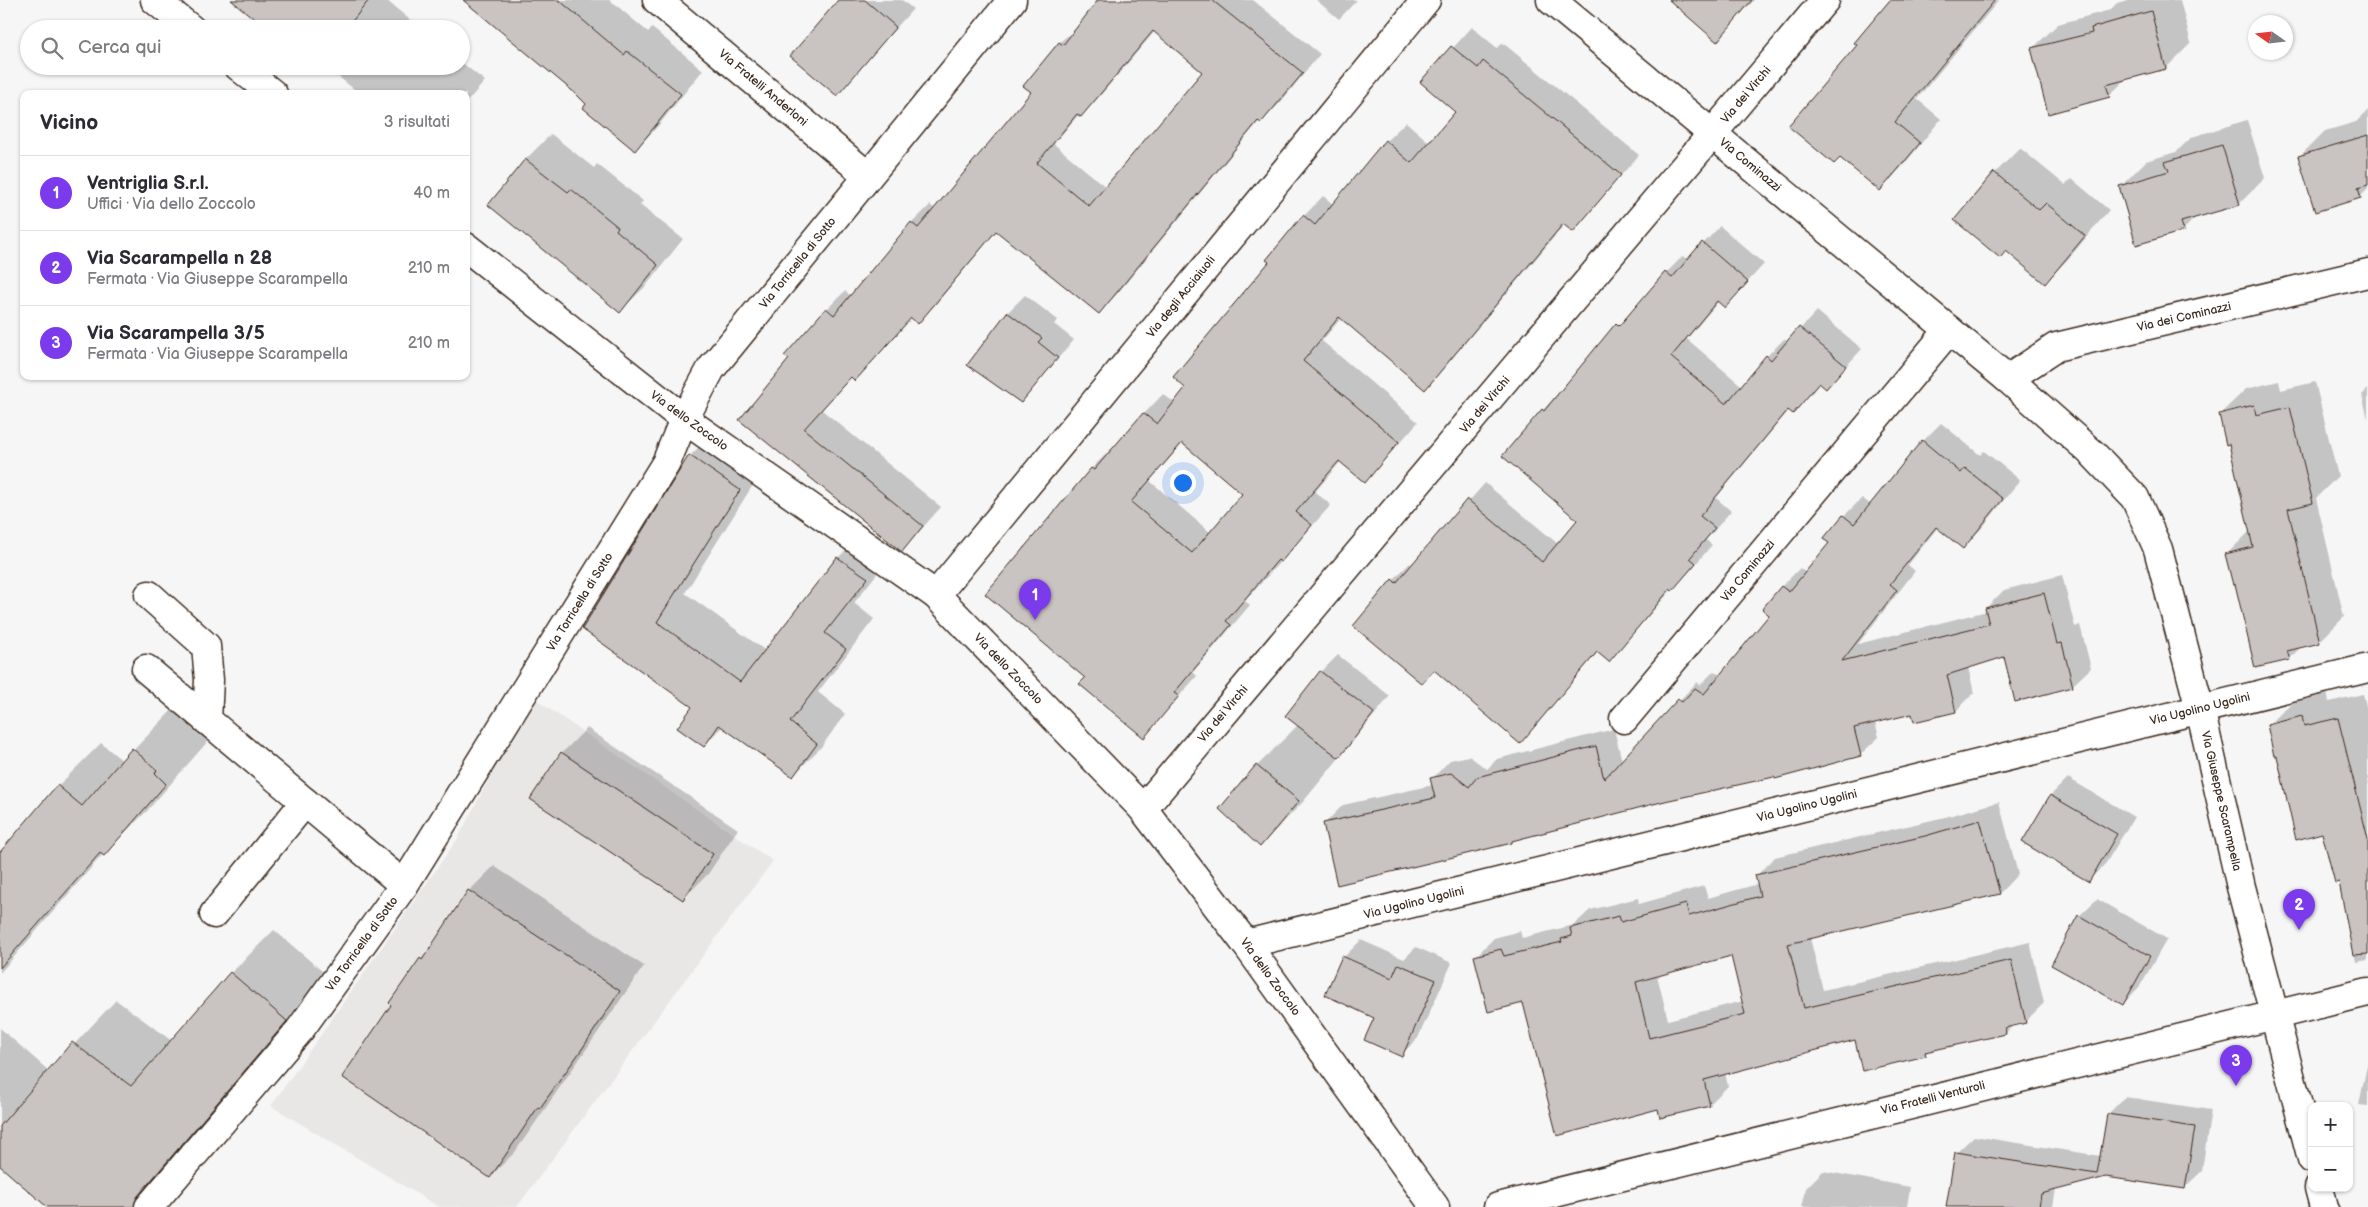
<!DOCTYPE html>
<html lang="it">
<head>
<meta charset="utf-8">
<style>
	body { margin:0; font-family:"Balsamiq Sans",sans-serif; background:#f7f7f7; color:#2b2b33 }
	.controls { position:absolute; right:15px; bottom:15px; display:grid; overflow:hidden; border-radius:10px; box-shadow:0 1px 4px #0004 }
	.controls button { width:45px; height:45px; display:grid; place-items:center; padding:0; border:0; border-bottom:1px solid #e1e1e2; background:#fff; color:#2b2b33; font:25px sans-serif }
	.compass { position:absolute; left:2248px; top:15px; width:45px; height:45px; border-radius:50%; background:#fff; box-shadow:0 1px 4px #0004; rotate:284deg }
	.you { position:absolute; left:1182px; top:482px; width:18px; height:18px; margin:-12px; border:4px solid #fff; border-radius:50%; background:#1a73e8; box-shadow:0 0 0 8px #1a73e833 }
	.badge { display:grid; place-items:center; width:32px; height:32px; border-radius:50%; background:#7c3aed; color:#fff; font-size:16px; font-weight:700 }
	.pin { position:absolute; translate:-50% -41px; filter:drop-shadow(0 1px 2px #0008) }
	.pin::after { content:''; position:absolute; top:26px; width:18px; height:15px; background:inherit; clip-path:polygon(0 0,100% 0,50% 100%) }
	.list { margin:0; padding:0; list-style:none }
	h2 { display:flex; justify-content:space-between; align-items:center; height:65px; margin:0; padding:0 20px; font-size:21px }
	h2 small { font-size:16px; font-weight:400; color:#7c7c81 }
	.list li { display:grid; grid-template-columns:32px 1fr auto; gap:15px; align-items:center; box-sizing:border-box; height:75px; padding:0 20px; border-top:1px solid #e1e1e2 }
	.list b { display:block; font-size:19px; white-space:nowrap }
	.list p { margin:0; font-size:16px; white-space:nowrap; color:#7c7c81 }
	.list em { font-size:16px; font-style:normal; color:#7c7c81 }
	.icon { flex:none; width:28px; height:28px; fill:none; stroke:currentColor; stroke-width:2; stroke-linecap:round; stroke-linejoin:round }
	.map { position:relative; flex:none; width:2368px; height:1207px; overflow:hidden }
	.search { position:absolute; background:#fff; box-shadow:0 1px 4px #0004; left:20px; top:20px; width:450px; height:55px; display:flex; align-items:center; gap:12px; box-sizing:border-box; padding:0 18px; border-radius:28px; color:#7c7c81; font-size:19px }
	.panel { position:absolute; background:#fff; box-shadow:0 1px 4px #0004; left:20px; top:90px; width:450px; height:290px; border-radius:10px }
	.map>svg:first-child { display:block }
	.built { fill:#e9e7e6 }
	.shadow { fill:#0003; fill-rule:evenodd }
	.building { fill:#c9c3c1; stroke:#3b2a1e; fill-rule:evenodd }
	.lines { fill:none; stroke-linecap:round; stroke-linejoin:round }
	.minor-casing { stroke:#3b2a1e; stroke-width:31 }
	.minor { stroke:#fff; stroke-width:28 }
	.labels { text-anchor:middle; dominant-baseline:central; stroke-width:4; stroke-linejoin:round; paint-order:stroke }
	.street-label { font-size:12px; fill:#3b2a1e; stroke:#fff }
</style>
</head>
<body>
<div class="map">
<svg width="2368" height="1207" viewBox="0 0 2368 1207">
	<rect width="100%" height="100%" fill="#f7f6f6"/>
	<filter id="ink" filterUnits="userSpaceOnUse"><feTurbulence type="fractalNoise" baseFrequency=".02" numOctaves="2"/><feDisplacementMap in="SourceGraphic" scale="10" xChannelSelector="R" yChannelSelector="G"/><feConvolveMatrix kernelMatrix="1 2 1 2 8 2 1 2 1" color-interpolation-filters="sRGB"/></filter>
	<g filter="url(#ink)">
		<!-- built -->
		<path class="built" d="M 532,697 L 773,861 L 517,1207 L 439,1207 L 271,1106 L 458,838 Z"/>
		<!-- shadow -->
		<g class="shadow">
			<path d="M 247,0 L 386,0 L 421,29 L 269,29 Z"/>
			<path d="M 465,0 L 610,0 L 648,32 L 652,28 L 703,70 L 658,126 L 635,150 L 588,104 Z"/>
			<path d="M 839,0 L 902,0 L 913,9 L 837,94 Z"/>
			<path d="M 1099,0 L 1253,0 L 1320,54 L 1280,103 L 1261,122 L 1260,120 L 1117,294 L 1098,312 L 997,230 L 936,304 L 918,322 L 912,317 L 873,361 L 855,379 L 852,376 L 822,410 L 941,507 L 902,551 L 741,420 L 790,359 L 827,309 L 845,291 L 851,296 L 912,223 L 930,205 L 935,209 L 1032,92 L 1024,86 L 1060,42 L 1080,25 ZM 1155,31 L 1204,71 L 1107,188 L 1054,144 L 1079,114 L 1081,115 L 1099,97 Z"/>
			<path d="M 1316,0 L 1357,0 L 1339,19 Z"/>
			<path d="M 1683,0 L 1754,0 L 1717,40 Z"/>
			<path d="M 1891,0 L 1999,0 L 1917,99 L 1941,119 L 1902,167 L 1880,189 L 1858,45 Z"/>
			<path d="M 2128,0 L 2180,0 L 2191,43 L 2166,68 L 2126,79 L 2109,96 L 2032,49 L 2058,24 L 2110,10 L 2117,3 Z"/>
			<path d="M 1472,27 L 1497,48 L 1503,43 L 1639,155 L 1573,230 L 1565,224 L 1444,368 L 1425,388 L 1342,317 L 1322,341 L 1418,422 L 1365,482 L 1341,461 L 1315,492 L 1331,505 L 1245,601 L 1250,605 L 1193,672 L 1197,676 L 1144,736 L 1086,678 L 987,594 L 1092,468 L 1111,449 L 1113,450 L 1144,414 L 1163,394 L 1175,403 L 1304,216 L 1323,196 L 1333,204 L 1386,141 L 1406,122 L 1430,143 L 1457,112 L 1422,82 ZM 1183,443 L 1244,494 L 1211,533 L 1150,481 Z"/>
			<path d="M 461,62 L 485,81 L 466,103 L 466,94 L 360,94 L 325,66 L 461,66 Z"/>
			<path d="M 2368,110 L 2368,189 L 2360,197 L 2300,156 L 2325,131 L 2356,122 Z"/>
			<path d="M 2247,120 L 2265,178 L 2239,204 L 2197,216 L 2183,230 L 2120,187 L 2146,161 L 2176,152 L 2192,137 Z"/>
			<path d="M 551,134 L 594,168 L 597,164 L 643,201 L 640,205 L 683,239 L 646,286 L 620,311 L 490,205 L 526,159 Z"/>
			<path d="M 2020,148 L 2065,185 L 2072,179 L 2109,210 L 2070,257 L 2045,283 L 1995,173 Z"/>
			<path d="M 1720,226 L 1764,264 L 1725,307 L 1719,301 L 1687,339 L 1742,386 L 1767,356 L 1784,339 L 1788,342 L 1817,311 L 1862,349 L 1826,388 L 1820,383 L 1793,412 L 1790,409 L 1716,498 L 1731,511 L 1706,540 L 1712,545 L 1689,572 L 1672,589 L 1609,661 L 1598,652 L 1520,742 L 1435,670 L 1422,683 L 1393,580 L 1410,563 L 1412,566 L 1485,483 L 1558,544 L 1579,520 L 1543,410 L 1666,273 L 1683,256 L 1688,260 Z"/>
			<path d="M 1025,295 L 1058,320 L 1054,324 L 1074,340 L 1020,402 L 969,364 L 1008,312 Z"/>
			<path d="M 2279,381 L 2281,390 L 2315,382 L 2338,476 L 2316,498 L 2344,617 L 2319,642 L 2302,646 L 2289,659 L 2236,583 L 2227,554 L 2250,531 L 2230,443 L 2220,414 L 2246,389 Z"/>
			<path d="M 2368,389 L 2368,419 L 2362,395 Z"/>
			<path d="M 1941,423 L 1980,455 L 1984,451 L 2020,480 L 1981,529 L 1963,547 L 1938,527 L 1908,565 L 1915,571 L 1858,644 L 1987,611 L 1986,608 L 2004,590 L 2062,575 L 2075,627 L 2080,625 L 2091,668 L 2072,686 L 2004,656 L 1968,667 L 1974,693 L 1956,711 L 1913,713 L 1875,722 L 1879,737 L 1860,755 L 1665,800 L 1515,839 L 1512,842 L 1325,823 L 1343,805 L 1433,785 L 1432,779 L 1450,760 L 1469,756 L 1487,769 L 1497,759 L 1614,729 L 1622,761 L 1697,682 L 1700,685 L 1714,671 L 1721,676 L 1771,615 L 1764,609 L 1782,586 L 1800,568 L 1806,573 L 1830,543 L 1844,516 L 1862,498 L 1871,505 L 1923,441 Z"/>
			<path d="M 719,427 L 768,461 L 685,593 L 766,651 L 838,558 L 867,529 L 896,549 L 854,603 L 874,619 L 818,692 L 845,714 L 822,746 L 793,776 L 723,726 L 704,745 L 694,706 L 583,628 L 690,456 Z"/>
			<path d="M 1338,655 L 1390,696 L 1303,802 L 1260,846 L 1221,809 L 1257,766 L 1298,725 L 1321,672 Z"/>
			<path d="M 2327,692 L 2329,702 L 2363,694 L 2368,713 L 2368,960 L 2356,962 L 2340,880 L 2323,832 L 2278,754 L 2268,726 L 2294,700 Z"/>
			<path d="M 176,706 L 209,740 L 147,811 L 103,854 L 0,973 L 0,854 L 58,786 L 101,743 L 123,761 Z"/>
			<path d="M 587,728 L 738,829 L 708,874 L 683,899 L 562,753 Z"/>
			<path d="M 2068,778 L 2134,817 L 2106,863 L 2089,880 L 2024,842 L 2051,795 Z"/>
			<path d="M 1999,802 L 2018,874 L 2000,893 L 1810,938 L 1823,990 L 2030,942 L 2044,1003 L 2025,1022 L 2014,1024 L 2006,1033 L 1930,1050 L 1925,1054 L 1856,1039 L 1725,1073 L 1728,1086 L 1709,1105 L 1659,1108 L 1524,1002 L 1475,957 L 1494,938 L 1520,931 L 1522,938 L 1574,925 L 1590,910 L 1638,898 L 1639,904 L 1704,886 L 1708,898 L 1758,884 L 1756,876 L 1775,857 L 1945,817 ZM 1732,955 L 1743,1001 L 1668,1020 L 1657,975 Z"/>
			<path d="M 494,866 L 644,966 L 515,1152 L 490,1177 L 421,959 L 431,950 L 469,891 Z"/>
			<path d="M 2097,899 L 2167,939 L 2140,986 L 2123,1004 L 2079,916 Z"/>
			<path d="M 274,930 L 329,977 L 140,1207 L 49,1207 L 0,1165 L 0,1028 L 49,1071 L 116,1000 L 172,1041 L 231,973 Z"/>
			<path d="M 1361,940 L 1404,959 L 1416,947 L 1452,963 L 1418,1038 L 1401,1055 L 1376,1017 L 1344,957 Z"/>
			<path d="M 2368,1060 L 2368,1106 L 2359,1105 Z"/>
			<path d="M 2125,1097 L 2211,1110 L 2202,1171 L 2184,1188 L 2106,1176 L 2056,1189 L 2053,1207 L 1948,1207 L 1956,1153 L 1974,1136 L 2101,1156 L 2108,1114 Z"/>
			<path d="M 1823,1171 L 1910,1187 L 1907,1207 L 1802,1207 L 1806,1188 Z"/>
		</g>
		<!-- building -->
		<g class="building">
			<path d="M 231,0 L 369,0 L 346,29 L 267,29 Z"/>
			<path d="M 463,0 L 559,0 L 624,55 L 627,51 L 681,94 L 635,151 L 583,108 L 586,104 L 576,94 Z"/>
			<path d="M 838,0 L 865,0 L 896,27 L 837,96 L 790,56 Z"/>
			<path d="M 1098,0 L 1212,0 L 1303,73 L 1261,123 L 1258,121 L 1099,314 L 996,231 L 918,324 L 911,318 L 855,381 L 851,377 L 804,429 L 923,526 L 902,552 L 739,420 L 789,359 L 784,356 L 826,308 L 834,315 L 911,222 L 918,228 L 1031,92 L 1023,86 L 1059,42 L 1063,45 ZM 1153,31 L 1202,72 L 1089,206 L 1037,163 L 1077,114 L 1081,117 Z"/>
			<path d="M 1669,0 L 1752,0 L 1717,42 Z"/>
			<path d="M 1890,0 L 1995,0 L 1895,122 L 1920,143 L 1880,191 L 1840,158 L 1834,164 L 1788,126 L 1857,45 L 1854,43 Z"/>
			<path d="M 2151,11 L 2166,69 L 2106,85 L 2110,97 L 2048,114 L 2031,48 L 2092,33 L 2091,28 Z"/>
			<path d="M 1451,46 L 1478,68 L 1483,61 L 1621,175 L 1573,232 L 1563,224 L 1425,390 L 1339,317 L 1303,361 L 1399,442 L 1365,483 L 1339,461 L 1296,512 L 1312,525 L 1281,562 L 1278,560 L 1226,621 L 1231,625 L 1174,693 L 1179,696 L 1144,738 L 1079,684 L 1085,678 L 985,594 L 1091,468 L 1094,470 L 1143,413 L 1157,424 L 1185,388 L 1173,377 L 1269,262 L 1266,260 L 1303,215 L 1315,225 L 1385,140 L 1411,163 L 1455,112 L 1420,82 ZM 1182,443 L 1242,494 L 1192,553 L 1131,502 Z"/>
			<path d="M 2368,135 L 2368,185 L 2358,188 L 2361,198 L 2315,212 L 2298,156 Z"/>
			<path d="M 2222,145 L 2240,205 L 2181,222 L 2184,231 L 2136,245 L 2119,186 L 2169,171 L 2165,162 Z"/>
			<path d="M 525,159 L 568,192 L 571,189 L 618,227 L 616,230 L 658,265 L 620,313 L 488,205 Z"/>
			<path d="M 1994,172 L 2039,210 L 2046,203 L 2085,236 L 2045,284 L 2006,251 L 2000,258 L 1954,220 Z"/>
			<path d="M 1702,242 L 1748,282 L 1725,308 L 1717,301 L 1671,357 L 1726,404 L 1766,355 L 1771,360 L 1799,327 L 1846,366 L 1826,389 L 1819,383 L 1793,414 L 1788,410 L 1700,516 L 1715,528 L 1690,558 L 1696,563 L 1672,591 L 1670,589 L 1609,662 L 1597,652 L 1520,744 L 1434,670 L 1422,684 L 1353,626 L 1392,579 L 1396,583 L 1467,499 L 1542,562 L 1577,520 L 1502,456 L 1542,409 L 1544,411 L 1616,323 L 1619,326 L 1665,272 L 1672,278 Z"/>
			<path d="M 1007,312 L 1042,338 L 1038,342 L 1058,358 L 1021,403 L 967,365 Z"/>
			<path d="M 2254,405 L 2256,415 L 2290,407 L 2313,503 L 2288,509 L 2320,643 L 2287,651 L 2290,660 L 2255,668 L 2235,584 L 2233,585 L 2225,554 L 2253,547 L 2229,444 L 2226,445 L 2219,414 Z"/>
			<path d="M 1922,440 L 1961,473 L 1965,468 L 2003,499 L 1963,549 L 1936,527 L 1890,584 L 1897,590 L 1842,661 L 1989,624 L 1985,608 L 2044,593 L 2057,644 L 2062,643 L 2073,687 L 2015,702 L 2004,657 L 1947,675 L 1956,712 L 1914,722 L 1912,714 L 1854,728 L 1861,756 L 1775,779 L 1774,777 L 1665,801 L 1512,841 L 1512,843 L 1337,885 L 1323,823 L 1435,798 L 1430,778 L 1451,773 L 1469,787 L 1477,777 L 1596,746 L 1604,779 L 1678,699 L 1682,702 L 1695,688 L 1704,694 L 1769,615 L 1762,609 L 1781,586 L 1789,592 L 1829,543 L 1823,539 L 1843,515 L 1854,524 Z"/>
			<path d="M 689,455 L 740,490 L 657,622 L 740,682 L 837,557 L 868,578 L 825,633 L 846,649 L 790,722 L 817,744 L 793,777 L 719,725 L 704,747 L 677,728 L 692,707 L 582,629 Z"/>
			<path d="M 1320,671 L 1374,713 L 1339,758 L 1285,716 Z"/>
			<path d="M 2302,716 L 2304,726 L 2338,718 L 2368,839 L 2368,954 L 2353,955 L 2339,882 L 2335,883 L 2322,833 L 2296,840 L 2277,756 L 2274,756 L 2267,725 Z"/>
			<path d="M 132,748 L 157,770 L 155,773 L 166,784 L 104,856 L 100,853 L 0,968 L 0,852 L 57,785 L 82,806 Z"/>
			<path d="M 561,752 L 713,854 L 683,900 L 530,799 Z"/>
			<path d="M 1256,765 L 1299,801 L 1260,847 L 1219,809 Z"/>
			<path d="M 2050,795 L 2117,834 L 2089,882 L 2022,842 Z"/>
			<path d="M 1980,820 L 2000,894 L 1788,944 L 1804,1008 L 2011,960 L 2026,1023 L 2005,1028 L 2006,1034 L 1925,1052 L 1926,1056 L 1862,1071 L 1855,1040 L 1704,1080 L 1710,1106 L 1660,1118 L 1658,1109 L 1557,1136 L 1523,1003 L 1488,1012 L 1474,956 L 1501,949 L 1504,956 L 1562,942 L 1561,939 L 1572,936 L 1570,928 L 1619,916 L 1621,922 L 1686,904 L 1689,916 L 1760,896 L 1755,875 L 1925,836 ZM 1731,956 L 1745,1014 L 1649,1038 L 1636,982 Z"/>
			<path d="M 468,890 L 620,991 L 582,1049 L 540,1108 L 538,1107 L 490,1178 L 342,1077 L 391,1005 L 389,1003 L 420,958 L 422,960 Z"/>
			<path d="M 2078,915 L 2150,956 L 2123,1005 L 2051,965 Z"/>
			<path d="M 1342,956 L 1392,978 L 1398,964 L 1436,980 L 1402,1057 L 1364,1040 L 1374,1018 L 1325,995 Z"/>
			<path d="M 230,972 L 287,1021 L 137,1197 L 134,1207 L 47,1207 L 0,1166 L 0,1126 L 72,1042 L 131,1086 Z"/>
			<path d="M 2107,1114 L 2195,1127 L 2185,1189 L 2106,1177 L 2041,1194 L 2039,1207 L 1946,1207 L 1955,1152 L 2097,1174 Z"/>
		</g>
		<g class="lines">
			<defs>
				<g id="minor">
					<path d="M 155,0 L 191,29"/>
					<path d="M 657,0 L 868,176"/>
					<path d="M 1551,0 L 2008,379 L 2093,454 L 2135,498 L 2158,549 L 2200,709 L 2241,887 L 2312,1159"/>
					<path d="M 238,66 L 273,94"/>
					<path d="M 466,247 L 684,419 L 936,595 L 1143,809 L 1246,944 L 1435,1207"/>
					<path d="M 2008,379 L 2056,347 L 2368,273"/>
					<path d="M 149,595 L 206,646 L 209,680 L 207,720"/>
					<path d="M 936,595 L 1426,0"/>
					<path d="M 146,669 L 404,885"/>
					<path d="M 1624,719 L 1949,330"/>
					<path d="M 1143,809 L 1825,0"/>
					<path d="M 214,914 L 305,802"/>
					<path d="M 1246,944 L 2368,668"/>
					<path d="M 2319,1188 L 2324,1207"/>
					<path d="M 149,1207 L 299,1031 L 404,885 L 666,463 L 684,419 L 711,369 L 1012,0"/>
					<path d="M 1498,1207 L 2368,992"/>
				</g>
			</defs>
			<!-- minor casing -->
			<use href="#minor" class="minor-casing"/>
			<!-- minor -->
			<use href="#minor" class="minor"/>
		</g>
	</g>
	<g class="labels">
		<!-- street labels -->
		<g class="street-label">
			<text transform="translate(763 88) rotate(40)">Via Fratelli Anderloni</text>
			<text transform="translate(1746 95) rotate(-50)">Via dei Virchi</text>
			<text transform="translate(1750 165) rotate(40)">Via Cominazzi</text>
			<text transform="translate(798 263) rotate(-51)">Via Torricella di Sotto</text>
			<text transform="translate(1181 297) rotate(-51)">Via degli Acciaiuoli</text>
			<text transform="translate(2184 317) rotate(-13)">Via dei Cominazzi</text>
			<text transform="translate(1485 405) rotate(-50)">Via dei Virchi</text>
			<text transform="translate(689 421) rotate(36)">Via dello Zoccolo</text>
			<text transform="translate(1748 571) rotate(-50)">Via Cominazzi</text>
			<text transform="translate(580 602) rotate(-58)">Via Torricella di Sotto</text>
			<text transform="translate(1008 669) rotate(46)">Via dello Zoccolo</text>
			<text transform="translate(2200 709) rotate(-14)">Via Ugolino Ugolini</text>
			<text transform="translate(1223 714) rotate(-50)">Via dei Virchi</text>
			<text transform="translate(2221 801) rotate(77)">Via Giuseppe Scarampella</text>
			<text transform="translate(1807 806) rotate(-14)">Via Ugolino Ugolini</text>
			<text transform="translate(1414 903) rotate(-14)">Via Ugolino Ugolini</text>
			<text transform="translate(362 944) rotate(-54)">Via Torricella di Sotto</text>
			<text transform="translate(1270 977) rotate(54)">Via dello Zoccolo</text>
			<text transform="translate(1933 1098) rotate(-14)">Via Fratelli Venturoli</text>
		</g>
	</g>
</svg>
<div class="controls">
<button>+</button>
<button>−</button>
</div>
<svg class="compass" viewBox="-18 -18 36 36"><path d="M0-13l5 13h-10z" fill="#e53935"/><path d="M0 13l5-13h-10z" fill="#7c7c81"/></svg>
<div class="you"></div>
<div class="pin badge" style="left:1035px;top:620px">1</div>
<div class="pin badge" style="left:2299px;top:930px">2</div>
<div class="pin badge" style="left:2236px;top:1086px">3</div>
<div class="search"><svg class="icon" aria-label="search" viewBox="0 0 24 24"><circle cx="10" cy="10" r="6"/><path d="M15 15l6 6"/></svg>Cerca qui</div>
<section class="panel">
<h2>Vicino<small>3 risultati</small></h2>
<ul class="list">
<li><span class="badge">1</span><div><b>Ventriglia S.r.l.</b><p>Uffici · Via dello Zoccolo</p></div><em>40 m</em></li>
<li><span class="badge">2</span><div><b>Via Scarampella n 28</b><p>Fermata · Via Giuseppe Scarampella</p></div><em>210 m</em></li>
<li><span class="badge">3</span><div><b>Via Scarampella 3/5</b><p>Fermata · Via Giuseppe Scarampella</p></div><em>210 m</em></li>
</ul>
</section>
</div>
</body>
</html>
